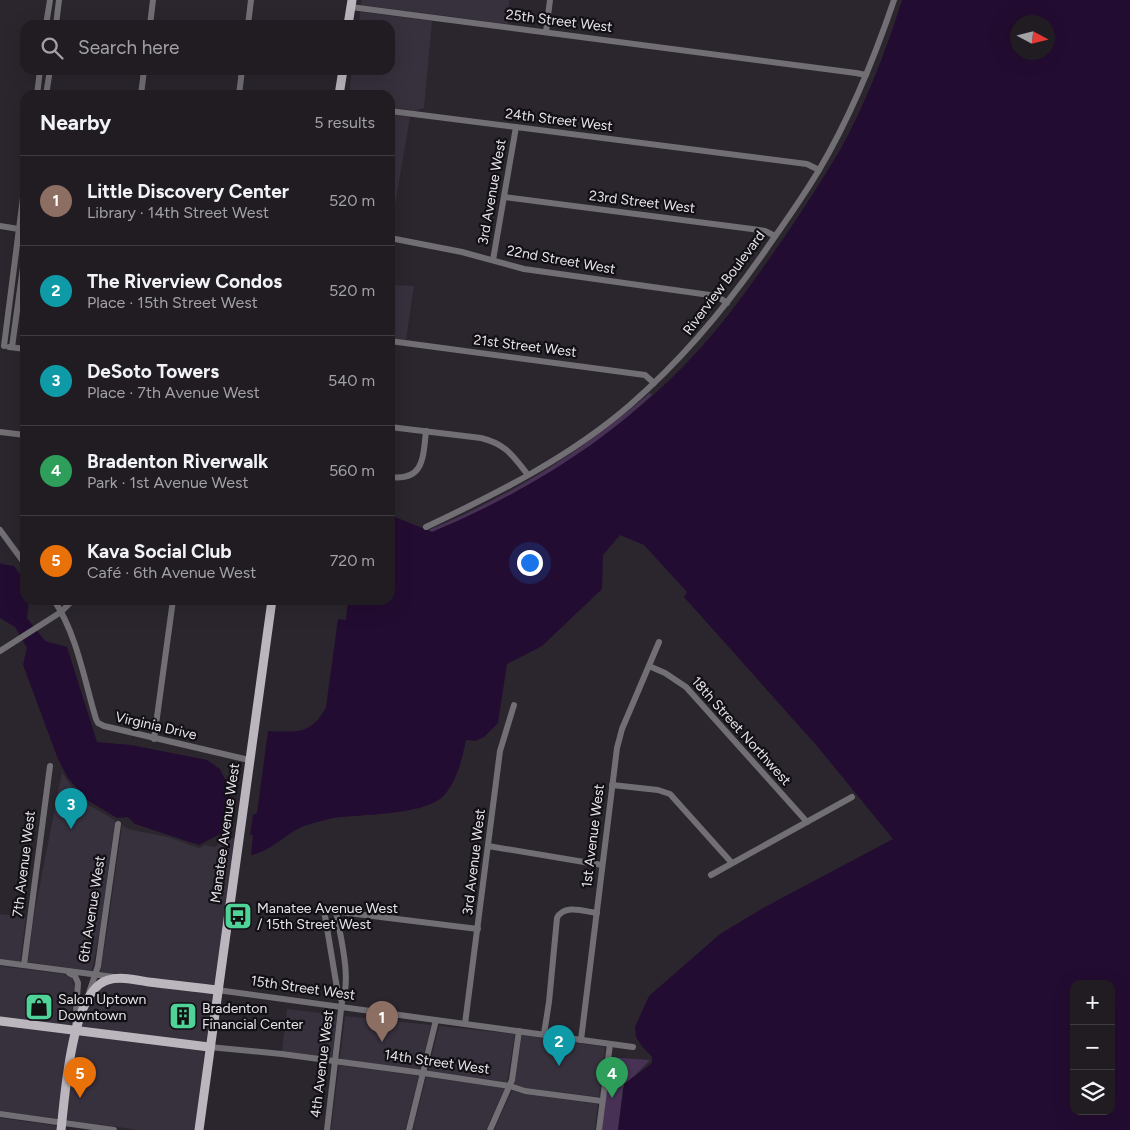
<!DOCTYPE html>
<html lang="en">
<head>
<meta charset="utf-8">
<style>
	body { margin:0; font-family:Figtree,sans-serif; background:#28252a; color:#f1f3f6 }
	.controls { position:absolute; right:15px; bottom:15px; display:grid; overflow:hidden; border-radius:10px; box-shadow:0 5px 20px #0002 }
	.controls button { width:45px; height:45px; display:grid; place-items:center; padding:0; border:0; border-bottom:1px solid #3d3a40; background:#201c22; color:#f1f3f6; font:25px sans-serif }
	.compass { position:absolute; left:1010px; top:15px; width:45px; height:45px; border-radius:50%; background:#201c22; box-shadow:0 5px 20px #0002; rotate:97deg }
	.you { position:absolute; left:529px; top:562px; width:18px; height:18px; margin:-12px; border:4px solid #fff; border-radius:50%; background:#1a73e8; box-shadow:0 0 0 8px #1a73e833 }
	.badge { display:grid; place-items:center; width:32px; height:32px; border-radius:50%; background:#db2777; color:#fff; font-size:16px; font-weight:700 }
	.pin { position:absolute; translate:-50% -41px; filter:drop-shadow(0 1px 2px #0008) }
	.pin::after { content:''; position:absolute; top:26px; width:18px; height:15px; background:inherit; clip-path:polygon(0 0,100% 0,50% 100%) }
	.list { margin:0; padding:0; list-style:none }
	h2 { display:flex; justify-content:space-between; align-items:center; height:65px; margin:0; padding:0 20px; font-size:21px }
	h2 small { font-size:16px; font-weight:400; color:#a2a1a5 }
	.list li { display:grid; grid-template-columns:32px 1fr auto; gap:15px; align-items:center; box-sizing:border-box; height:90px; padding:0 20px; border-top:1px solid #3d3a40 }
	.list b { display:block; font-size:19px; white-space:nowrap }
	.list p { margin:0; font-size:16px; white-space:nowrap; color:#a2a1a5 }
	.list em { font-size:16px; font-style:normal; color:#a2a1a5 }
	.icon { flex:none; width:28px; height:28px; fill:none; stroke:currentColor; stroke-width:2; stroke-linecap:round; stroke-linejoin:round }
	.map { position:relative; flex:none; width:1130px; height:1130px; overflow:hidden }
	.search { position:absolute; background:#201c22; box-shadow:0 5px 20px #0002; left:20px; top:20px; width:375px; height:55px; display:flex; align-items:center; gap:12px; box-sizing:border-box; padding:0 18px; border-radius:15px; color:#a2a1a5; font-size:19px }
	.panel { position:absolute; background:#201c22; box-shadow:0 5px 20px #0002; left:20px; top:90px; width:375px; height:515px; border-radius:15px }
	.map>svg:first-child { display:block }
	.built { fill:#37303d }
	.green { fill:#473255 }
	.water { fill:#230c31; fill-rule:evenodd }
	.pier { fill:#2b262e }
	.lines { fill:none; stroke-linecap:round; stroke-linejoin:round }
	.minor { stroke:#716f73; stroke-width:6 }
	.major { stroke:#bbb6be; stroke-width:9 }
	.labels { text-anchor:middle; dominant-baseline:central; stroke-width:4.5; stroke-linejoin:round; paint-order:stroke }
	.street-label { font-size:14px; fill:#e6e4e9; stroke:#121014 }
	.poi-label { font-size:14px; fill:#e6e4e9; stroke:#121014; text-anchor:start }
</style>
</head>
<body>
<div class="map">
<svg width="1130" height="1130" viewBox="0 0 1130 1130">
	<rect width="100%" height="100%" fill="#2b262e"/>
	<!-- built -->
	<g class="built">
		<path d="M 362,0 L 509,0 L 508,24 L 361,5 Z"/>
		<path d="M 360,12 L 432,21 L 424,108 L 415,111 L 390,107 L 390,95 L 349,95 L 352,70 L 390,70 L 390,25 L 359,25 Z"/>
		<path d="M 390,114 L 410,117 L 392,222 L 390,221 Z"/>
		<path d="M 390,285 L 414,286 L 406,340 L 390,338 Z"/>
		<path d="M 62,772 L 66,779 L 85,803 L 115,820 L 100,931 L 92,971 L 28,962 L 34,915 Z"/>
		<path d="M 122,825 L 128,829 L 168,837 L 199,848 L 205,845 L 215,847 L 228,837 L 235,839 L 214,986 L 100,972 L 107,932 Z"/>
		<path d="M 0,914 L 26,917 L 20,962 L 0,959 Z"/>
		<path d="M 0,966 L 63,974 L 72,978 L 74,988 L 71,1027 L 0,1017 Z"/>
		<path d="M 111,982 L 125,982 L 213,993 L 206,1043 L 80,1028 L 94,994 Z"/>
		<path d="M 287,1009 L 337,1015 L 332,1058 L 282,1051 Z"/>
		<path d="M 345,1016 L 431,1025 L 420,1070 L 340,1059 Z"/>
		<path d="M 0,1024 L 71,1033 L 59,1119 L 0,1111 Z"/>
		<path d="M 439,1026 L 515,1034 L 507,1082 L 428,1071 Z"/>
		<path d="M 78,1034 L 205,1050 L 195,1130 L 139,1130 L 66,1120 Z"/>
		<path d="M 522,1035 L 605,1047 L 599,1097 L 525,1088 L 514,1084 Z"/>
		<path d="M 339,1065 L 419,1076 L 405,1130 L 331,1130 Z"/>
		<path d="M 426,1077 L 505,1088 L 486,1130 L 413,1130 Z"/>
		<path d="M 512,1090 L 524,1094 L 598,1104 L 595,1130 L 494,1130 Z"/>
		<path d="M 0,1118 L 58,1126 L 57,1130 L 0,1130 Z"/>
	</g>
	<!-- green -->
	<g class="green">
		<path d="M 650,393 L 652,395 C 636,409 619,424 602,437 C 551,477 492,507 432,532 L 429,530 C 515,494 579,453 650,393 Z"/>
		<path d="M 608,1057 L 650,1060 L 623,1088 L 618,1130 L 599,1130 Z"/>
	</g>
	<!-- water -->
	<path class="water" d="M 902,0 L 1130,0 L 1130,1130 L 618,1130 L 624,1084 L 652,1063 L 652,1057 L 641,1045 L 636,1037 L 635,1027 L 649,996 L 720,934 L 765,907 L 893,839 L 817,746 L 684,597 L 687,592 L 644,545 L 620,535 L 603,555 L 602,589 L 542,646 L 507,664 L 498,723 L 484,737 L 475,741 L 466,740 C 462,759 458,778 446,793 C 430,816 360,814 333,818 C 325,820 316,822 307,825 C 286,832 273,851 251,855 L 253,835 L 228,830 L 199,845 L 135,824 L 128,817 L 117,818 L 87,800 L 68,778 L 58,759 L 23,665 L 27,648 L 15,627 L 0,618 L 0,561 L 1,564 L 14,566 L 25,581 L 25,600 L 29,601 L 27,618 L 45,641 L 67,647 L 97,742 L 131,745 L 207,760 L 220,769 L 231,792 L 228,808 L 230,811 L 253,815 L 257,813 L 268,731 C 295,732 312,735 326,707 L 338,619 L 346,620 L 348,600 L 390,600 L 390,515 L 432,532 C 537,488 636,424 711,336 C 737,305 760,272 783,239 C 803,210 822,180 840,150 C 866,103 886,51 902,0 ZM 1018,22 L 1048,22 L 1048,52 L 1018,52 ZM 1074,984 L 1111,984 L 1111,1111 L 1074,1111 Z"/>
	<!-- pier -->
	<path class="pier" d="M 232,811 L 253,815 L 250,835 L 229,830 Z"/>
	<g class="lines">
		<!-- minor -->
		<g class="minor">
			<path d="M 351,7 L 856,73 L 866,75"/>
			<path d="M 46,25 L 50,0"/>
			<path d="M 56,25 L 59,0"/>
			<path d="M 150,25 L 153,0"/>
			<path d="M 248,25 L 251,0"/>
			<path d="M 546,32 L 550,0"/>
			<path d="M 37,95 L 40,70"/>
			<path d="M 46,95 L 50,70"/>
			<path d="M 141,95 L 144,70"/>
			<path d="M 239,95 L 242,70"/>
			<path d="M 390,111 L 807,164 L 819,170"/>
			<path d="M 504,197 L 752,229 L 765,231 L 775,236"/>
			<path d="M 0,226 L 25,230"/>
			<path d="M 390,238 L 462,252 L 524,269 L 717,296 L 727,303"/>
			<path d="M 493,260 L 516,127"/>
			<path d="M 390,341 L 645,375 L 654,383"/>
			<path d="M 4,346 L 25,182"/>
			<path d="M 9,347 L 25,349"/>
			<path d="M 12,347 L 25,253"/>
			<path d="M 390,427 L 481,438 C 506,444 513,456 528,475"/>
			<path d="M 0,432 L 25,435"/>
			<path d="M 390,477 C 424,481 423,458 426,431"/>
			<path d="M 426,527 C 498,493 570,457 630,405 C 683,359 727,306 767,248 C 785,222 803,197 819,170 C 851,116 874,59 894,0"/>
			<path d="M 0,530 L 25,564"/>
			<path d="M 54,600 C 77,635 84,679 96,719 L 98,723 L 104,726 L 249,760"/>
			<path d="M 0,651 L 61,612 L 73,600"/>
			<path d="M 649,666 L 665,673 L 686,687 L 807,822"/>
			<path d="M 154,739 L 173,600"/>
			<path d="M 612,785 L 658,790 L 670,794 L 731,862"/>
			<path d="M 488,846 L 602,865"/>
			<path d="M 711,875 L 852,797"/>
			<path d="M 0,962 L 114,977"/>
			<path d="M 24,965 L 50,766"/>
			<path d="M 69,973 L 75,976 L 78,983 L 75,1026"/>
			<path d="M 217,990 L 633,1047"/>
			<path d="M 89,993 L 98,966 L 118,824"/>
			<path d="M 342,1001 L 338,994 L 324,910 L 478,929"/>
			<path d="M 465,1024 L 500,751 L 514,705"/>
			<path d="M 544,1034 L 549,1002 L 557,918 C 564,904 583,911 597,913"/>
			<path d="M 581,1040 L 617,748 L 622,729 L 659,642"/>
			<path d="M 209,1047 L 282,1054 L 423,1073 L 510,1086 L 525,1091 L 602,1101"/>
			<path d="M 0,1114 L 114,1130"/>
			<path d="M 327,1130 L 342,1001 C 352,980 340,935 336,911"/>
			<path d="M 409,1130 L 436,1020"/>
			<path d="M 490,1130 L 512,1080 L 519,1031"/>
			<path d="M 599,1130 L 610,1044"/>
		</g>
		<!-- major -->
		<g class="major">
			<path d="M 348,25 L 352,0"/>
			<path d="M 339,95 L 343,70"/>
			<path d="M 0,1021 L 209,1047"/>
			<path d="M 61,1130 C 65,1097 71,990 108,980 C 120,976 136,980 149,982 C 172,985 194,987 217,990"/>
			<path d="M 199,1130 L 272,600"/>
		</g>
	</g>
	<!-- icons -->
	<defs>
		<symbol id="bus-square" viewBox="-11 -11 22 22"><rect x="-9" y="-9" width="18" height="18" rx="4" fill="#4fd399" stroke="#121014"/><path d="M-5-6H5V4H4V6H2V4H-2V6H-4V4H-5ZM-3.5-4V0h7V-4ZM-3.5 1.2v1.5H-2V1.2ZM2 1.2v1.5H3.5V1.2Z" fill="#111"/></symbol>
		<symbol id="shop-square" viewBox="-11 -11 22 22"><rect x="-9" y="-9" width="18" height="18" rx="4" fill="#4fd399" stroke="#121014"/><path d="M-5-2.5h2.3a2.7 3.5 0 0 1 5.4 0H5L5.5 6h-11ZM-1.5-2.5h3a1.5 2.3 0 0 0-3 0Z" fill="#111"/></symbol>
		<symbol id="building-square" viewBox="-11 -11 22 22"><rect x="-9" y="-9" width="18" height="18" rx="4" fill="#4fd399" stroke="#121014"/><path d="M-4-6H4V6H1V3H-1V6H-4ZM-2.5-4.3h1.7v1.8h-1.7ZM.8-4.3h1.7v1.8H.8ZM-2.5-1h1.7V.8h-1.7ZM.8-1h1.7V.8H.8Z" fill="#111"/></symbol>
	</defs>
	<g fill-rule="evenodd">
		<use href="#bus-square" x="222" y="900" width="32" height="32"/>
		<use href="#shop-square" x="23" y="991" width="32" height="32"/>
		<use href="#building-square" x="167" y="1000" width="32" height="32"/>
	</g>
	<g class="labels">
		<!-- street labels -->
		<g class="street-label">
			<text transform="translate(559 21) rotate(7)">25th Street West</text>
			<text transform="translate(559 120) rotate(7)">24th Street West</text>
			<text transform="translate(492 192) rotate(-80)">3rd Avenue West</text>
			<text transform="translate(642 202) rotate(7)">23rd Street West</text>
			<text transform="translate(561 260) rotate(10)">22nd Street West</text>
			<text transform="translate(724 283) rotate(-53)">Riverview Boulevard</text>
			<text transform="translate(525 346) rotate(7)">21st Street West</text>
			<text transform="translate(156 726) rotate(13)">Virginia Drive</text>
			<text transform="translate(741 731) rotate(48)">18th Street Northwest</text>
			<text transform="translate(225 833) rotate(-82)">Manatee Avenue West</text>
			<text transform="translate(593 836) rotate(-83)">1st Avenue West</text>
			<text transform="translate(474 862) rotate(-83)">3rd Avenue West</text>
			<text transform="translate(24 864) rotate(-83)">7th Avenue West</text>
			<text transform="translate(92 909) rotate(-81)">6th Avenue West</text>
			<text transform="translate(303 988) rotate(8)">15th Street West</text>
			<text transform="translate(437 1062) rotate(8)">14th Street West</text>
			<text transform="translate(322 1064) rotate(-83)">4th Avenue West</text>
		</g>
		<!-- poi labels -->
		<g class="poi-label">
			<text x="257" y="908">Manatee Avenue West<tspan x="257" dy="16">/ 15th Street West</tspan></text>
			<text x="58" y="999">Salon Uptown<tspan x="58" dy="16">Downtown</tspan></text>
			<text x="202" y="1008">Bradenton<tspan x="202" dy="16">Financial Center</tspan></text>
		</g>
	</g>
</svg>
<div class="controls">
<button>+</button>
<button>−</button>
<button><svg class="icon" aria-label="layers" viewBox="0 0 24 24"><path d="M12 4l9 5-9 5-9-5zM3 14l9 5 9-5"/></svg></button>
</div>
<svg class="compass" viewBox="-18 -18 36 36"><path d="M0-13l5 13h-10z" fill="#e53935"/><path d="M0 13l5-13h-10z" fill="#a2a1a5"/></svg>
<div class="you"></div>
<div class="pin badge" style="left:382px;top:1042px;background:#8d6e63">1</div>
<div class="pin badge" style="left:559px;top:1066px;background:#0f9aa8">2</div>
<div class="pin badge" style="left:71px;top:829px;background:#0f9aa8">3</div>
<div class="pin badge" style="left:612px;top:1098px;background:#2e9e5b">4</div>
<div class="pin badge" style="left:80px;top:1098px;background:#e8710a">5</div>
<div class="search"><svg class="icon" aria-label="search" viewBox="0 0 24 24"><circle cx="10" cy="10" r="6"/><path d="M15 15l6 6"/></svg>Search here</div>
<section class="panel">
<h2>Nearby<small>5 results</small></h2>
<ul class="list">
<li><span class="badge" style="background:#8d6e63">1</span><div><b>Little Discovery Center</b><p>Library · 14th Street West</p></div><em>520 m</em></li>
<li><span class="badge" style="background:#0f9aa8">2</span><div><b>The Riverview Condos</b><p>Place · 15th Street West</p></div><em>520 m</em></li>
<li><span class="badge" style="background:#0f9aa8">3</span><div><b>DeSoto Towers</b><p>Place · 7th Avenue West</p></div><em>540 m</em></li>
<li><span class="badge" style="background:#2e9e5b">4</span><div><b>Bradenton Riverwalk</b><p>Park · 1st Avenue West</p></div><em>560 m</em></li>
<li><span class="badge" style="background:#e8710a">5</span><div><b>Kava Social Club</b><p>Café · 6th Avenue West</p></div><em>720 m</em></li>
</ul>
</section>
</div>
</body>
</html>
